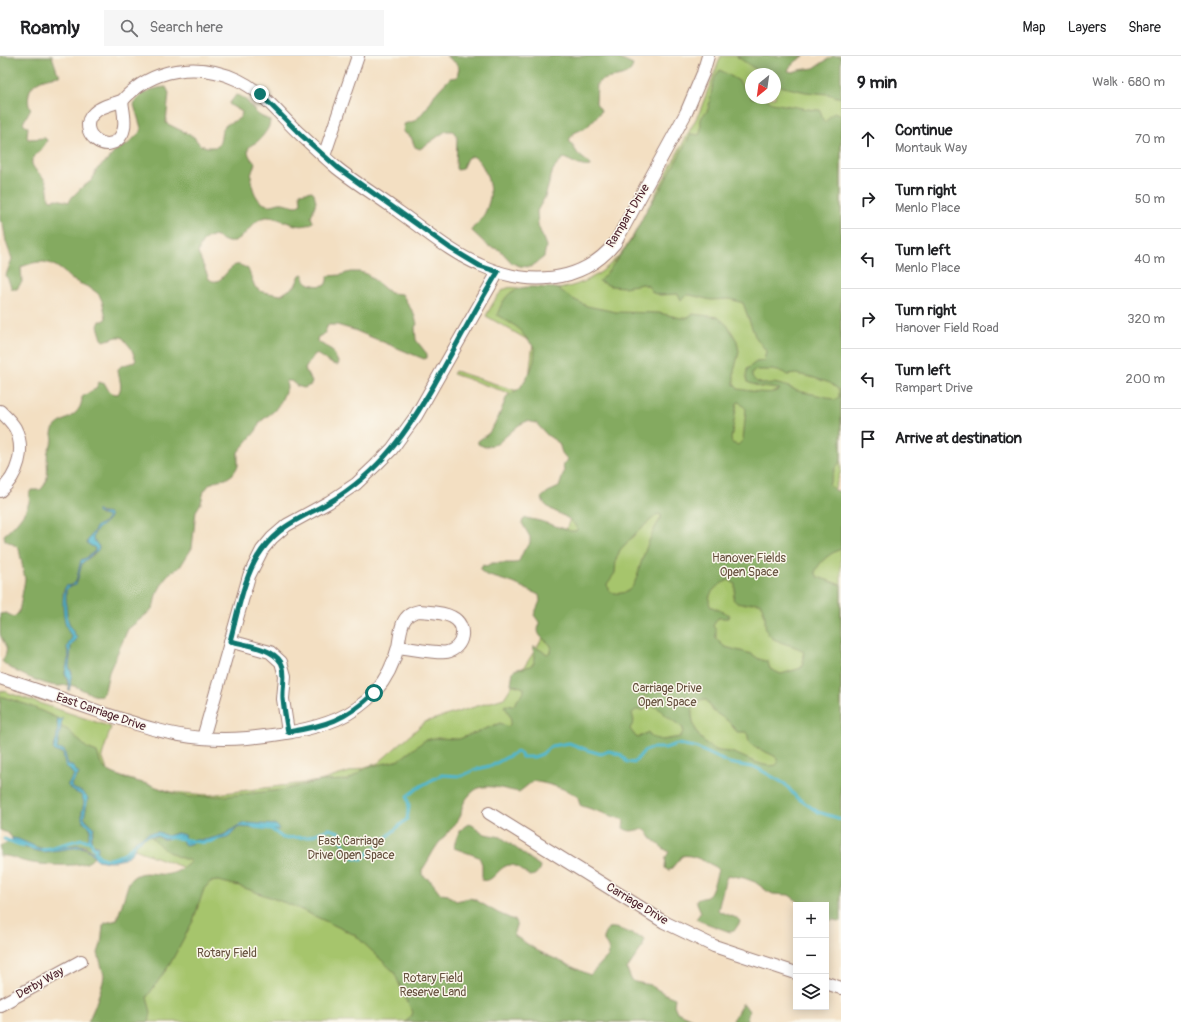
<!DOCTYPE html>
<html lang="en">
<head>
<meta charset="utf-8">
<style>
	body { margin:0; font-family:Pangolin,sans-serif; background:#f6f6f6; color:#202124 }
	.controls { position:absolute; right:12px; bottom:12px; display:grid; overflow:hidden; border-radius:0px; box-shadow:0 2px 10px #0003 }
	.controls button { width:36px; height:36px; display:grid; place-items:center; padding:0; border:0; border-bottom:1px solid #e0e0e0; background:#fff; color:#202124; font:20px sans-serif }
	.compass { position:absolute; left:745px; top:12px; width:36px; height:36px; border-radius:50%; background:#fff; box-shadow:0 2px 10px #0003; rotate:209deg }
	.stop { position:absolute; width:12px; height:12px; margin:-9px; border:3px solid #0f766e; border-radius:50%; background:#fff }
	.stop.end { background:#0f766e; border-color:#fff; box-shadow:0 1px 4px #0008 }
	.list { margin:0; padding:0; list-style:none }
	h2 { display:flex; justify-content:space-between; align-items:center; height:52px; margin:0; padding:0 16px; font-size:17px }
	h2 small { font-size:13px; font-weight:400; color:#757577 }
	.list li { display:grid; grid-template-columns:26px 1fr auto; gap:12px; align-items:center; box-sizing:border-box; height:60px; padding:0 16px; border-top:1px solid #e0e0e0 }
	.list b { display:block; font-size:15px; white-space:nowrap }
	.list p { margin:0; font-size:13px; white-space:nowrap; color:#757577 }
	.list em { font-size:13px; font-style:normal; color:#757577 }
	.icon { flex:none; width:22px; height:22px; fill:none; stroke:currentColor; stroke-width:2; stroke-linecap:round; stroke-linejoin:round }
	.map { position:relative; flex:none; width:841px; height:966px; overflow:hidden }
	header { display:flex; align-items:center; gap:24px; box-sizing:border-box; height:56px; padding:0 20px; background:#fff; border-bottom:1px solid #e0e0e0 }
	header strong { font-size:19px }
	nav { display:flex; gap:22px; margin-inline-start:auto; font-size:14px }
	.search { width:280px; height:36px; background:#f6f6f6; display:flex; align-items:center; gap:10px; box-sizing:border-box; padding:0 14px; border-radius:0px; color:#757577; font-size:15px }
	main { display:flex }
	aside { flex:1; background:#fff }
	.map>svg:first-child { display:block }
	.green { fill:#a6c56c; stroke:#78724c; fill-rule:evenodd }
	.forest { fill:#84aa60; stroke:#676446; fill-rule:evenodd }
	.water { fill:#50b7ce; stroke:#4d6b7c }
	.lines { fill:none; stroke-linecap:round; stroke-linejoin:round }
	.stream { stroke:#50b7ce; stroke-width:3 }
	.minor-casing { stroke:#9e7f76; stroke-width:14 }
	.minor { stroke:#fff; stroke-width:12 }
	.route { stroke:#0f766e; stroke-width:5 }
	.labels { text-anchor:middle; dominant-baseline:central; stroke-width:3; stroke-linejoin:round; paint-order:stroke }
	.street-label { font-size:12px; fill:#4a1f2b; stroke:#fbf7ec }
	.park-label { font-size:12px; fill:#66513e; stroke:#fbf7ec }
</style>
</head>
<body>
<header>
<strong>Roamly</strong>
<div class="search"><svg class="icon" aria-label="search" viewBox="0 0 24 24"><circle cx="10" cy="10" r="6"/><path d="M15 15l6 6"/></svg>Search here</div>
<nav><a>Map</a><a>Layers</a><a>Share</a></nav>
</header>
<main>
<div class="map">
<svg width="841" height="966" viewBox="0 0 841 966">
	<rect width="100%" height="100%" fill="#fbf7ec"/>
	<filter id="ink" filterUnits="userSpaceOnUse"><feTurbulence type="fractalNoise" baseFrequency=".025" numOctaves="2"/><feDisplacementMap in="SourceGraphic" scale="8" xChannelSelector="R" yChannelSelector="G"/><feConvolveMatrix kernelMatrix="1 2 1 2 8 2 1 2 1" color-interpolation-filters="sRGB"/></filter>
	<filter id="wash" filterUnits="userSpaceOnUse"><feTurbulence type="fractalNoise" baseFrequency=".012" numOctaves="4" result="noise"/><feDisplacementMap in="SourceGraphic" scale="16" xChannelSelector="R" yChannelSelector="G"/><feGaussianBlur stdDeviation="0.9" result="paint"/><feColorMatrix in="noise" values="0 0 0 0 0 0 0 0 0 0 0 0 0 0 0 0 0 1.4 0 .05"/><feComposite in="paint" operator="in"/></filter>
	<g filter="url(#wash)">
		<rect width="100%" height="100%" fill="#f3dfc2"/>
		<!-- green -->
		<path class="green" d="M 721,0 L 735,0 L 841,36 L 841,415 L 832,441 L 841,445 L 841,779 L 698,751 L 483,715 L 380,873 L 648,966 L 131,966 L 182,811 L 53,762 L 0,745 L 0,634 L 111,671 L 102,700 L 108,717 L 172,736 L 209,739 L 320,725 L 378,707 L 425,666 L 504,642 L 568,543 L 545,535 L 582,428 L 550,351 L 453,318 L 455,315 L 527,338 L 533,287 L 486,260 C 490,253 498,236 505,233 C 512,229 524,234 532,234 C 577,236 607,220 632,182 L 699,57 ZM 751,18 L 775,18 L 775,42 L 751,42 Z"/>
		<!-- forest -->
		<g class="forest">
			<path d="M 0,0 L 52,0 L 57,15 L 60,19 L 59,20 C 41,22 25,27 29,50 L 31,52 L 23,67 L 28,71 L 27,81 L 28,83 L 45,82 L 47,84 C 44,93 34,99 32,104 C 30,112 42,119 45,124 C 48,128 48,137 49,143 L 52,144 L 57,143 L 69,146 L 72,141 L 80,133 L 91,125 L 97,113 L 109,103 L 115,95 L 128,88 L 140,76 L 141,72 L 134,49 C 138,36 154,32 166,31 L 169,37 L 166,67 L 194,81 L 200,89 L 207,91 L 217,91 C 223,85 219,77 225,70 C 231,64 241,66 242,56 L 230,49 L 229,48 L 236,39 C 247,40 251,53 259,59 C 263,62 267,62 270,65 C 270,72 263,80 258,85 C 256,87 252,88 250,90 C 245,96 251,103 255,107 C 254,112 251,116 251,122 C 252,132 256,147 268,149 C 273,150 278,146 283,147 C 288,148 293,150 298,150 L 301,147 L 300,137 L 312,135 L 314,137 L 316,146 L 311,161 L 313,166 C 298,177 281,160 266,161 C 253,162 248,181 232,186 C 223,188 217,176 207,182 C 202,185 199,192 198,197 L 209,223 C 221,232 227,211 236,209 C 239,208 245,211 248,213 L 255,231 L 259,234 L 263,236 L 281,239 L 295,230 L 300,219 L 303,218 C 304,221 304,223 306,225 C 310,230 322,231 326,228 L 328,220 L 340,219 L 350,216 L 360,216 L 367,218 L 390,237 L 402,238 L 414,258 L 417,268 L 415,271 L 416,284 L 427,298 L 427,302 L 424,303 L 354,274 L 337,269 L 328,269 L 324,278 L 318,281 L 317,284 L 318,286 L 332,294 L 339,308 L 338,309 C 330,309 323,301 316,298 L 314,299 L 305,313 L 312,326 L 311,329 L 304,332 L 297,330 L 291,325 L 286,325 L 287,332 L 280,347 L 274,355 L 260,366 L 256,375 L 238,396 L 238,410 L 233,418 L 226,423 L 218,424 L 210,428 L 204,435 L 201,447 L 196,455 L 192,492 L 180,511 L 170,517 L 166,521 L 156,539 L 153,553 L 128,573 L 109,616 L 105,634 L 102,639 C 93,641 90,637 83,634 C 79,632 75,630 70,629 L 70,622 L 72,617 L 69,611 L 71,590 L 76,584 L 77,581 C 65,567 66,552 66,534 L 69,531 L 76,529 L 82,507 L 93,499 L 99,491 L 93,483 C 93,474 103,469 109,463 L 109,458 L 99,456 L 100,459 L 108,460 L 105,466 L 97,470 L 87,486 L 88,488 L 95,492 L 95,495 L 86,502 L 81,504 L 76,526 L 72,529 L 66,530 L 63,536 L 66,570 L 72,581 L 67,594 L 69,600 L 65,617 L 68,629 C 65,629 62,630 59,630 C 48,631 8,614 2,605 C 11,592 4,590 0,578 C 0,572 0,564 0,558 L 6,557 L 14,561 L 19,556 L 24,529 L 25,523 L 19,493 L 16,490 L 5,484 L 4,479 C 12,473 27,456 29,446 C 30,441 28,439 31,434 L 40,434 C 52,424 45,408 48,395 C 49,391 52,388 53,384 C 53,382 52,379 52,378 C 53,362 82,365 82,341 L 96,332 L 99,326 L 105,328 C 108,334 110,338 118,338 C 124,330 118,322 118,313 L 121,310 L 134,306 L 136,304 L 131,292 L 122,281 L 117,281 L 104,285 L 102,283 L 98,270 L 100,265 L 104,265 L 106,262 C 104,254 103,241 96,236 C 89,230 79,228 71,223 C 68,221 66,218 64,216 C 48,203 39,204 21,211 L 22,226 L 17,233 L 12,233 L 6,219 L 12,203 L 6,186 L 3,168 L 0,165 Z"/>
			<path d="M 446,0 L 618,0 L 622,4 L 633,9 C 629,26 604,18 597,28 L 596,47 L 601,54 L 600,57 L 587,71 L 574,77 L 569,84 L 578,98 L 590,108 L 590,110 C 582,113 571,104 563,102 L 553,114 L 545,141 L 537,155 L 538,169 L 546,190 L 544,201 L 535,208 L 530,211 L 520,210 L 512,207 L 500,194 L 488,190 L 472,175 L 472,173 C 475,169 480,166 482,162 C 486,156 489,147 490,141 C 491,129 484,104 472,100 L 467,102 L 462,113 L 457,114 L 456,112 L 457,81 L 453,75 L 446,75 L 420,93 L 415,91 L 411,81 L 403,76 L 404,68 L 414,65 L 419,61 L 428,50 L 435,38 L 450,22 L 457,21 L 459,12 L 457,8 Z"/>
			<path d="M 736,0 L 804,0 C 798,4 790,8 788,15 L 793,16 L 799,14 L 814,12 L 833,0 L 841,0 L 841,42 L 828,38 L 806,36 L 775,29 L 775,18 L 763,18 Z"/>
			<path d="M 720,14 L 739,25 L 744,33 L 751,35 L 751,42 L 765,42 L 772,47 L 814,54 L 820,54 L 823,64 L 825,66 L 834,56 L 841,59 L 841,405 L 835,412 L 829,429 L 835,434 L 841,436 L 841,493 C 829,498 821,504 815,516 L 818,521 L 841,529 L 841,866 L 834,864 L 826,865 L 826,849 L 803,849 L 789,839 L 773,838 L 767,835 L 755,826 L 744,822 L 728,819 L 725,825 L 718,854 L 719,855 L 739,863 L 740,866 L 734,875 L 730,876 L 700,865 L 696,863 L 701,856 L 696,845 C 700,841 704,843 708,840 C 712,836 717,819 718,813 L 716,811 C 708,807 691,797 682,800 L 670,814 L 667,814 L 665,812 L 666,801 L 669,796 C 662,792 657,787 651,782 C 649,779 648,776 645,774 C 637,771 633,779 623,772 L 624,764 L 582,750 L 580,749 L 578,741 C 565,732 549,728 533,725 L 519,736 C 507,734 490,728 479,732 C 473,734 465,743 463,749 C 461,754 462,757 460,761 C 454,771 445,779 438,788 C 432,796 428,806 422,814 L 422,819 L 431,825 L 441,838 L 448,839 L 456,845 L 469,842 L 474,843 L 498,857 L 516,865 L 517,866 L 514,876 L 515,880 L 538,895 L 590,919 L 608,900 C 611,890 603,888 604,882 C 605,879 607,875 608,872 C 621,870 630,880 642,881 L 644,883 L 643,890 L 627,913 L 631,923 L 635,926 L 650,929 L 665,938 L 675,942 L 674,949 L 677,956 L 694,964 L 709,966 L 405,966 L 411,961 L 413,956 L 407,946 L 394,916 L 355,879 L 291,849 L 239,830 L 218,825 L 210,826 L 204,833 L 193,865 L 170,908 L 147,941 L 151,956 L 149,966 L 88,966 L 95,950 L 103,926 L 104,919 L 98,897 L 101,888 L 103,870 L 105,867 L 117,864 L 129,826 C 139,811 154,820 169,818 C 177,817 185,811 191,805 C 175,801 161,794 151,780 L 157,780 L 163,783 L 181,781 L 184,788 L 186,789 L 198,785 L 206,786 L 230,780 L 237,772 L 241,771 L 270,772 L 276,774 L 276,769 L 236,771 C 227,778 218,782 206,784 C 198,785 197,782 187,786 L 185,784 L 184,779 L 177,777 L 167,780 L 149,777 L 135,785 L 131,794 L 122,801 L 102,803 L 97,800 L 97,789 L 92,787 L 91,784 L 94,773 L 90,767 L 84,762 L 88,742 L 82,736 L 72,732 L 71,728 L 79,718 L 72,710 L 68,709 C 64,700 67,697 57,693 L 59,676 L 62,671 L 68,674 L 87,692 L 97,696 L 101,708 L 105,713 L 112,717 L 124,722 L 151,729 L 175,738 L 190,741 L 226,740 L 281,734 L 321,725 L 348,724 L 361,715 L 369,711 L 399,704 L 425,684 L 435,682 L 459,683 L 500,667 L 508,671 C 514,664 509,657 504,650 L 506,649 L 513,650 L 524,635 L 524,632 L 511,628 L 513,615 C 518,611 525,614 533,608 C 538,598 532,598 534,590 L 547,598 L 551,596 C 554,586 543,586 539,578 C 537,574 539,570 539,566 L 534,559 L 540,545 L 539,539 L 513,527 L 486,519 L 480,514 L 483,509 L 486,510 L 492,507 L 515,507 L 519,505 L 524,494 L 529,489 L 530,486 L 530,481 L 522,467 L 523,464 L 526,462 L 540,465 L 571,475 L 576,475 L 577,473 C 571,457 547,458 541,442 L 548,436 L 559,431 L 564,416 L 563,408 L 568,404 L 562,397 L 559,387 L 547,379 L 536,367 L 527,365 L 519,369 L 497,388 L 485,391 L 478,388 L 478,385 L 489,377 L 498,362 L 507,340 L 520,332 L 530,316 L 534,305 L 535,294 L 533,290 L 517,271 L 497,259 C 509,225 525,231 555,232 L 559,233 L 571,242 L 587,250 L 616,256 L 659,257 L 681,262 L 687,262 L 692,258 L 718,261 L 728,270 L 737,285 L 739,296 L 734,315 L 734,328 L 738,333 C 748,334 771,340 779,334 L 780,333 L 760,331 L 747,326 L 746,321 L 747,313 L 756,306 L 764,305 L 766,295 L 755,280 L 749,264 L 743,247 L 730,243 L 711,244 L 690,239 L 687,239 L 681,244 L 678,238 L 660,239 L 653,237 L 648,230 L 643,228 L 624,231 L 610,230 L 599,225 L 607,217 L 632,183 L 646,155 L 660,134 L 691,78 L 699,79 C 702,74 700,68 701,63 C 702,59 707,57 708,53 C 712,41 711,23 720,14 ZM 756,314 L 772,314 L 783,316 L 787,319 L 796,318 L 811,321 L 830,327 L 839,334 L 839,341 L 835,344 L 827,341 L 798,335 L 786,330 L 774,327 L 763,328 L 757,326 L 752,321 L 752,317 ZM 739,346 L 746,353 L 743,384 L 738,389 L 732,387 L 731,383 L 737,347 ZM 658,458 L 661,459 L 661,462 C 652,475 646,492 641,507 C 638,515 637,524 632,531 C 627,538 613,540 608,533 L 607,528 L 615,517 L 616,504 L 620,494 L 638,475 ZM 729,524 L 735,528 L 735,534 L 733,543 C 741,554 752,543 761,548 C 763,552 764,557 765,561 C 765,565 765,570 766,574 C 771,588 792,587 803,595 L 804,602 L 801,612 L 781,618 L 770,613 L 768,606 L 759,603 L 752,598 L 725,591 L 716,583 L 716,574 L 713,570 L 718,562 L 728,562 L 730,559 L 710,550 C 706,537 717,529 729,524 ZM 645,639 L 648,642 L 650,650 L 657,651 L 664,658 L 683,672 L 683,676 L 680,681 L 662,684 L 651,681 L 648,676 L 638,682 L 636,681 L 630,673 L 634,665 L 632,657 L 636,654 L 644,654 L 645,651 L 643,641 ZM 703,643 L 706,644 L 713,655 L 728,665 L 737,676 L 747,676 C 748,678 748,683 749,685 C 754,693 768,696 776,701 L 778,707 L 776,709 C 761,713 742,698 729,696 C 724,695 721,696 716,694 C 710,691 704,686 699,680 C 695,675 693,666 692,660 C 691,652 696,646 703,643 Z"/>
			<path d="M 0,640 L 28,649 L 57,662 C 58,672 58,683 53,692 L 56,696 L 63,697 L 65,709 L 74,719 L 68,728 L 68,730 L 81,739 L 85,746 L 82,756 L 83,765 C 93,774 91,772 88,784 L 90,788 L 96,794 L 95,797 L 85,790 L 80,789 C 68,788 57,794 45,793 C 33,792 24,784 12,782 L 9,778 L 0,774 Z"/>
			<path d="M 469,768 L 472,769 L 485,778 L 501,781 L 540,810 C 539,816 535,820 530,820 C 524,817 518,809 511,809 C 499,808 494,828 482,824 L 482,808 L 479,801 L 454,792 C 455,783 460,771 469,768 Z"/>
			<path d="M 12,784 L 33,794 L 43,796 L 81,791 C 86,792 92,795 94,801 C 92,804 89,806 86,807 C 74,811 40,809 27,806 C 16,804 11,799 0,800 L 0,790 Z"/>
			<path d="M 742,948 L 744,948 L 749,955 L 746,966 L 732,966 Z"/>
		</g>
		<!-- water -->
		<g class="water">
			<path d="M 97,454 L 100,457 L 109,458 L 110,461 C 105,470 93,472 93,483 L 99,491 L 98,494 L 82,507 L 76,529 L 69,531 L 66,534 C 66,552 65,567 77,581 L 76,584 L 71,590 L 69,611 L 72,618 C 70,623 71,629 69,635 L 68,625 L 65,617 L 69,600 L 67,591 L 72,581 C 70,578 67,574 66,570 C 63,560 61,538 66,530 L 72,529 L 76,526 L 81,504 L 86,502 L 95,495 L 95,492 L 88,488 L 87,486 L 97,470 L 105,466 L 108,461 L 97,457 Z"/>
			<path d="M 57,662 L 60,664 L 62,662 L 62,664 L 57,693 L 64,694 L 68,709 L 72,710 L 79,718 L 71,728 L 72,732 L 82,736 L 88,742 L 84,762 L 94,771 L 91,784 L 92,787 L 98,791 L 97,800 L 102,803 L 122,801 L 131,794 L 135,785 L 149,777 L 159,776 L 167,780 L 177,777 L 184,779 L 185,784 L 187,786 L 194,784 L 205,784 L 224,779 L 239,769 L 246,767 L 276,769 L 279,772 L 278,774 L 241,771 L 237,772 L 230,780 L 227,782 L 206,786 L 198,785 L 186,789 L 184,788 L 181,781 L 163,783 L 157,780 L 149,780 L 144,782 L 136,789 L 133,796 L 124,803 L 110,806 L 97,804 L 94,801 L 93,798 L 86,792 L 81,791 L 43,796 L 33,794 L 12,784 L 12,782 L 18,783 L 39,792 L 46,793 L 80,789 L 95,797 L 96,794 L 90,788 L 88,784 C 93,766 90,775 82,763 L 82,756 L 84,746 L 81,739 L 73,735 L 68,730 L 68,728 L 74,719 L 65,709 L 63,697 L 56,696 L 53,693 C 58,682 58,673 57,662 Z"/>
		</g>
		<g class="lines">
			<!-- stream -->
			<g class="stream">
				<path d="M 254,771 L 271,773 L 283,782 L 308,781 L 329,773 L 339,776 C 346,791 342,801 362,803 L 407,763 L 409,751 L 407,740 L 421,730 L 441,719 L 462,720 L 474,714 L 493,709 L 516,696 L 520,697 L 522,701 L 534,701 L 542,698 L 551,690 L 569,687 L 587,694 L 601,698 L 609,695 L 621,699 L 627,706 L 634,707 L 644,695 L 652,692 L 665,692 L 677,688 L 695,691 L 729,707 L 757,712 L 785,728 L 796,741 L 818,756 L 841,763"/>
				<path d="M 167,781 C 172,782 178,782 183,783 C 197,786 205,789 218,783"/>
				<path d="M 4,783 L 23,790"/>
				<path d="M 42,794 L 82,783 L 91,786 C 93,790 95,797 99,800 C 109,808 126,798 133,789"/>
			</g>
		</g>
	</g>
	<g filter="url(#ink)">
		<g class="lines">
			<defs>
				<g id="minor">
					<path d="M 122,45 C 151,12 198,5 238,24 C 264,36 281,61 301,79 C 313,90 325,102 337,112 C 357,128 379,141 399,156 C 425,174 451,197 480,209 C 526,230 581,229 615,187 L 686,57 L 703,17 L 708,0"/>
					<path d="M 122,45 C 123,54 127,69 122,78 C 109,103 74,75 94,57 C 101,50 112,48 122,45 Z"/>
					<path d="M 324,100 L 358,0"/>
					<path d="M 0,355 C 5,360 11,365 15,372 C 26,393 18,420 0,435"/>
					<path d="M 230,585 L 270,596 L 281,606 L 285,620 L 283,643 L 288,676"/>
					<path d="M 0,622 C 34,633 69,645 103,657 C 136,668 167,679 202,682 C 233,685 262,681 292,676 C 323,670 353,661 375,636 C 386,623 394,607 398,591 C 400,582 400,569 406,562 C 409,558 414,556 419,555 C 429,556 443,556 452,561 C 468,569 464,592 447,596 C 438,598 409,592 398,591"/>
					<path d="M 203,682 L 249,520 L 262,494 L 272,482 L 287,469 L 329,446 L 356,428 L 376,409 L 392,393 L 416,360 L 498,216"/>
					<path d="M 489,757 L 664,866 L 714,890 L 796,917"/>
					<path d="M 826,927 L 841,932"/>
					<path d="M 0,949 L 81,905"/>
				</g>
			</defs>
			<!-- minor casing -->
			<use href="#minor" class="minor-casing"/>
			<!-- minor -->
			<use href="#minor" class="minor"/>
		</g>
	</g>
	<g class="lines" filter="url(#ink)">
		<!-- route -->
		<path class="route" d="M 260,38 L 301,79 L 338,112 L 450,192 L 480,210 L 498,216 C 475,253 455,292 434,329 C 421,351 408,373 392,392 C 374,414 352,433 328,447 C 302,462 281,468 262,494 C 244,518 238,556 230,585 C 243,588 257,590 269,596 C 291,607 282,624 283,642 C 284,654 286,665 288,676 C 325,670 346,664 374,637"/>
	</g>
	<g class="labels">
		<!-- street labels -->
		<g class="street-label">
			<text transform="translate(628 160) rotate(-59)">Rampart Drive</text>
			<text transform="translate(101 656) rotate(19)">East Carriage Drive</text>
			<text transform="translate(637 848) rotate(31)">Carriage Drive</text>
			<text transform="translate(40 927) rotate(-29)">Derby Way</text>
		</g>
		<!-- park labels -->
		<g class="park-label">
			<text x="749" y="502">Hanover Fields<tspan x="749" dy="14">Open Space</tspan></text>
			<text x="667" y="632">Carriage Drive<tspan x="667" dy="14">Open Space</tspan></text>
			<text x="351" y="785">East Carriage<tspan x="351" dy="14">Drive Open Space</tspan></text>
			<text x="227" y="897">Rotary Field</text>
			<text x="433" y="922">Rotary Field<tspan x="433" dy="14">Reserve Land</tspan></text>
		</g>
	</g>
</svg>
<div class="controls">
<button>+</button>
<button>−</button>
<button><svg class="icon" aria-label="layers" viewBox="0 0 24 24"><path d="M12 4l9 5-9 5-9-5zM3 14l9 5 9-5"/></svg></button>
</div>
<svg class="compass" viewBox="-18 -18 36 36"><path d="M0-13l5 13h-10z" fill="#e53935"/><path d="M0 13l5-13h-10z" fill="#757577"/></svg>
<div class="stop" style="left:374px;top:637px"></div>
<div class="stop end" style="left:260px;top:38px"></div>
</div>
<aside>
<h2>9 min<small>Walk · 680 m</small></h2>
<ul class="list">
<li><svg class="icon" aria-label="ahead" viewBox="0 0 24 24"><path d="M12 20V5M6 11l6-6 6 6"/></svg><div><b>Continue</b><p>Montauk Way</p></div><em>70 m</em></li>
<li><svg class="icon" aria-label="right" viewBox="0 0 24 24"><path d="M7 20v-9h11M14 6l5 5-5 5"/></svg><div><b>Turn right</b><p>Menlo Place</p></div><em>50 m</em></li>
<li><svg class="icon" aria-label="left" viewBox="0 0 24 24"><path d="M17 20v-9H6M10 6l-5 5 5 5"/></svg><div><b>Turn left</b><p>Menlo Place</p></div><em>40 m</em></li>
<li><svg class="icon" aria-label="right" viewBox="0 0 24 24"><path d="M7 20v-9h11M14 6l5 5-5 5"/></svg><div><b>Turn right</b><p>Hanover Field Road</p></div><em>320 m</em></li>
<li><svg class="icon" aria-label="left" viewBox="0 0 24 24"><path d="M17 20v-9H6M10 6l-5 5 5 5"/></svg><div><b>Turn left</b><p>Rampart Drive</p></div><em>200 m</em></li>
<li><svg class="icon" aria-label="arrive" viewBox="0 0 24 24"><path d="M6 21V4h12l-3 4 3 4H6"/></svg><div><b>Arrive at destination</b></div></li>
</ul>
</aside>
</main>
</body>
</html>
